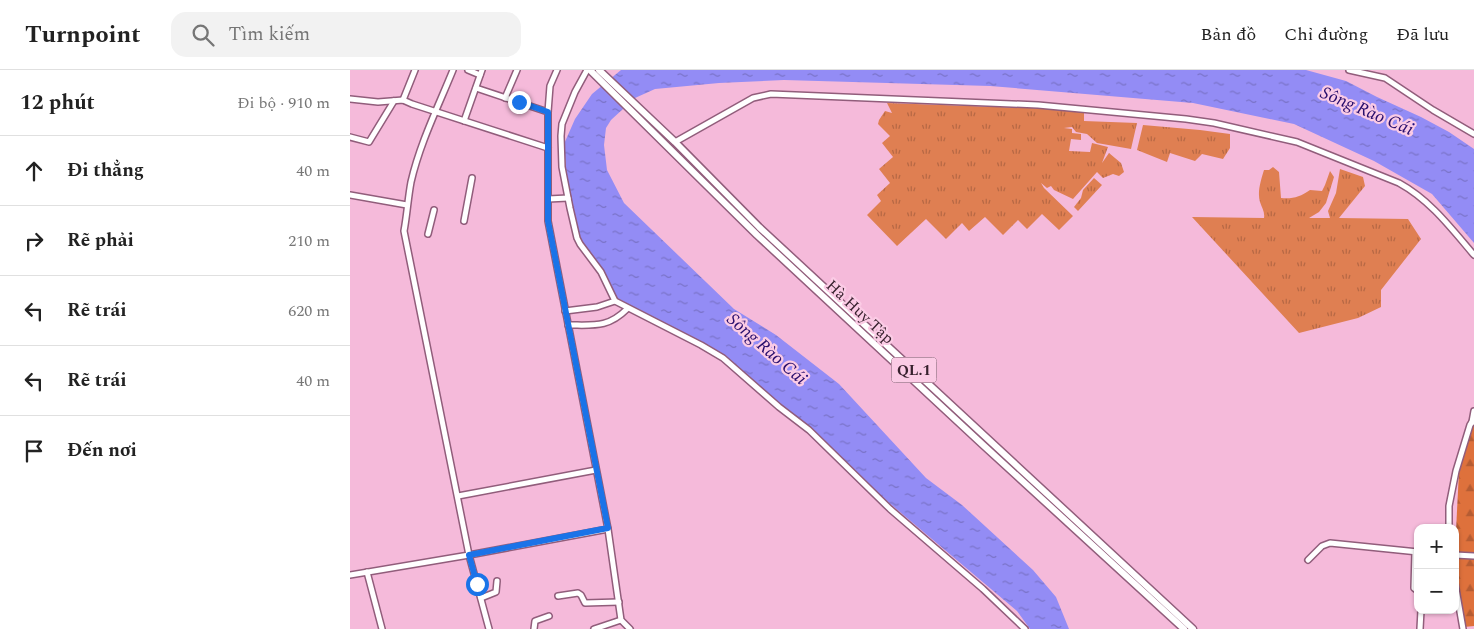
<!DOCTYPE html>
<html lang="vi">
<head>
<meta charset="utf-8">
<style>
	body { margin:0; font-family:Spectral,serif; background:#f2f2f2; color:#222 }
	.controls { position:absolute; right:15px; bottom:15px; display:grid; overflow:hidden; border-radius:10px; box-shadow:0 1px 4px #0004 }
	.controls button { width:45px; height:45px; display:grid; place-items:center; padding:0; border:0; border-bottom:1px solid #e0e0e0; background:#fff; color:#222; font:25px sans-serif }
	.stop { position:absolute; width:15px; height:15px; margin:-11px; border:4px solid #1a73e8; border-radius:50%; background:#fff }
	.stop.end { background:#1a73e8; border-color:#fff; box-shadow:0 1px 5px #0008 }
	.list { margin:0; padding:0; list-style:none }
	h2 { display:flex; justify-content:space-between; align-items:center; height:65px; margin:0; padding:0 20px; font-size:21px }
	h2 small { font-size:16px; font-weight:400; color:#767676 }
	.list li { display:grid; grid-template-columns:32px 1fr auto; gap:15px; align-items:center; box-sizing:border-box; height:70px; padding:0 20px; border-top:1px solid #e0e0e0 }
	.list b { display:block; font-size:19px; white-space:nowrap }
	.list em { font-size:16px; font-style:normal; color:#767676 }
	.icon { flex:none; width:28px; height:28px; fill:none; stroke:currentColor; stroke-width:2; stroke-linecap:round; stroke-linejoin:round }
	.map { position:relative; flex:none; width:1124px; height:559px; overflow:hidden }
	header { display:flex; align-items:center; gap:30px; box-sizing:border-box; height:70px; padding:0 25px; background:#fff; border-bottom:1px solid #e0e0e0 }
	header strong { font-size:24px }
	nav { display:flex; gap:28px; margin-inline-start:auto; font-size:18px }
	.search { width:350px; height:45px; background:#f2f2f2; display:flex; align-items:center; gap:12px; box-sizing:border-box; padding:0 18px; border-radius:15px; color:#767676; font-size:19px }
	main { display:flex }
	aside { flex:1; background:#fff }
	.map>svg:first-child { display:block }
	.grass { fill:url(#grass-tufts) }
	.forest { fill:url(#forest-firs) }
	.water { fill:url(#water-ripples) }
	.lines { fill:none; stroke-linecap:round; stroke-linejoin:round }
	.minor-casing { stroke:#915d7b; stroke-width:8 }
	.major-casing { stroke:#915d7b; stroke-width:9 }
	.minor { stroke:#fff; stroke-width:5 }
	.major { stroke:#fff; stroke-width:6 }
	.route { stroke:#1a73e8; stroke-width:6 }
	.labels { text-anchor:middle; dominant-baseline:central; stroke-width:4.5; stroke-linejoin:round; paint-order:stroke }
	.shield { fill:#fbcbe5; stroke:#725465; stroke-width:1 }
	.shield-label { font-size:15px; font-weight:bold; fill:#38212e }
	.street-label { font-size:16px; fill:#38212e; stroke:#fbcbe5 }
	.water-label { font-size:18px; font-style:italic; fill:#280e6c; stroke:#fbcbe5 }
</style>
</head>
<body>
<header>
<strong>Turnpoint</strong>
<div class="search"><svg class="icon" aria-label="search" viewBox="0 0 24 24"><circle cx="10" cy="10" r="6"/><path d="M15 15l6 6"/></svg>Tìm kiếm</div>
<nav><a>Bản đồ</a><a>Chỉ đường</a><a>Đã lưu</a></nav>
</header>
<main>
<aside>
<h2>12 phút<small>Đi bộ · 910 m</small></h2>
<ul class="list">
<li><svg class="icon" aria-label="ahead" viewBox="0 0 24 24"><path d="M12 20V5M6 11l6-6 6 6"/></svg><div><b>Đi thẳng</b></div><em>40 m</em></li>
<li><svg class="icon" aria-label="right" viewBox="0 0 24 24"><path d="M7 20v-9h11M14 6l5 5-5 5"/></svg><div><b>Rẽ phải</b></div><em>210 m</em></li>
<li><svg class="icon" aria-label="left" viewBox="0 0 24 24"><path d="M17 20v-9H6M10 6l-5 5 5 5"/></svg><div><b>Rẽ trái</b></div><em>620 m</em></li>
<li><svg class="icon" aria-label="left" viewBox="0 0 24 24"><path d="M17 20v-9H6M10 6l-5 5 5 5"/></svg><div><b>Rẽ trái</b></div><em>40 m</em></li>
<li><svg class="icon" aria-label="arrive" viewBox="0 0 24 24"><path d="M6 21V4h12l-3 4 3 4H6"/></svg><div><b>Đến nơi</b></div></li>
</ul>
</aside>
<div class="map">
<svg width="1124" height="559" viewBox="0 0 1124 559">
	<defs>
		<pattern id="grass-tufts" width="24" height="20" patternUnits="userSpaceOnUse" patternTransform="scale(1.25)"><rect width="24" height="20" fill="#df7f52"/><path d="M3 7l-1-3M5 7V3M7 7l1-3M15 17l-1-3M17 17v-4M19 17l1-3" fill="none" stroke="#b66844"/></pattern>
		<pattern id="forest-firs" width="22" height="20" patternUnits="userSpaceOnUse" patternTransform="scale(1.25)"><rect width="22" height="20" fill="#de713c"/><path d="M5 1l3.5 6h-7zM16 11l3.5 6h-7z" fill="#b55c33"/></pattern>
		<pattern id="water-ripples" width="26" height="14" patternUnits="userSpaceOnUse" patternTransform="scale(1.25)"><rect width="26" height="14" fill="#938cf5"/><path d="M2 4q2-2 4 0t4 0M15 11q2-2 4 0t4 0" fill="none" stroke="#7972c7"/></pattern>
	</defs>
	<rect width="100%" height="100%" fill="#f5bada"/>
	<!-- grass -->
	<g class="grass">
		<path d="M 537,33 L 734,40 L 734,51 L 787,53 L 781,79 L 747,73 L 737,64 L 726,62 L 722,57 L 714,58 L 722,59 L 722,63 L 731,64 L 731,70 L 721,69 L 719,81 L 740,82 L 742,73 L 758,77 L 752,93 L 759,83 L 771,93 L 774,102 L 769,106 L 763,104 L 753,108 L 747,102 L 723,129 L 704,120 L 701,116 L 697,118 L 691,113 L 694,118 L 723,146 L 709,160 L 692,144 L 677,159 L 668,150 L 653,165 L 635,147 L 619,161 L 612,153 L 596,169 L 576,149 L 547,176 L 517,145 L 531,131 L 527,125 L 540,113 L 529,99 L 543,87 L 532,73 L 540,66 L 528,54 L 529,50 L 535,41 L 542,43 Z"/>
		<path d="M 793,55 L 850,60 L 880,64 L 880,78 L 873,89 L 852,84 L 845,91 L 820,83 L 817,92 L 787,80 Z"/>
		<path d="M 923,97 L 929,102 L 931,128 C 943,129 950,127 960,120 L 972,121 L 975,115 L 980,101 L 984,107 L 976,133 L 969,142 L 959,148 L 980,148 L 978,141 L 986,123 L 990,99 L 1013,107 L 1015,116 L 989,148 L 1058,149 L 1071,169 L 1031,220 L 1031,237 L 1008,248 L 949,263 L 842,147 L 914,148 C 915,142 912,138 910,132 C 907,122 911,110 914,100 L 919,100 Z"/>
		<path d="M 744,108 L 752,115 L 728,141 L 724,137 L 731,128 L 733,120 Z"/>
	</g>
	<!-- forest -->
	<path class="forest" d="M 1118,351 L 1124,352 L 1124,556 L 1114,557 L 1105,481 L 1109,401 Z"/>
	<!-- water -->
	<path class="water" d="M 271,0 L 956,0 L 996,11 L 1027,27 L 1071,47 L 1099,62 L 1124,79 L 1124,173 L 1082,124 L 1024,91 L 944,54 L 843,33 L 640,16 L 434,10 L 369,13 L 305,19 L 285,28 L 261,50 L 256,58 L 254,75 L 257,100 L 274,133 L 384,239 L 426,265 L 489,314 L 576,408 L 612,435 L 683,500 L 706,527 L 719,559 L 680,559 L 667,541 L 531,426 L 472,368 L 414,322 L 377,287 L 265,227 L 252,201 L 230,169 L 218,122 L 214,74 L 225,49 L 242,24 Z"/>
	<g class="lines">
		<defs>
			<g id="minor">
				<path d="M 103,0 C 88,37 70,73 61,112 C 58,128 57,145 54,161 L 119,485 L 139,559"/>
				<path d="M 118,0 L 130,5"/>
				<path d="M 237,0 L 225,22 L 212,54 L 211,66 L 212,97 L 220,138 L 227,168 L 230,174 L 251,202 L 265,231 L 351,275 L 373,288 L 429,337 L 459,360 L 540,439 L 633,519 L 675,559"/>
				<path d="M 999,0 L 1035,8 L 1083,40 L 1124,64"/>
				<path d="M 126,18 L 198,42"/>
				<path d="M 155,28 L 167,0"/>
				<path d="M 0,29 L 28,32 L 53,30 L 62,34 L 198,78"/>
				<path d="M 53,30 L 65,0"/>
				<path d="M 114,51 L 132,0"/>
				<path d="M 0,67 L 19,72 L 44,31"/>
				<path d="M 325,72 L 403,28 L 421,24 L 688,35 L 836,49 L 864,53 L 947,72 L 1049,113 C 1080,130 1101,158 1124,185"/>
				<path d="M 0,125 L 57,135"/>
				<path d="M 198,129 L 218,128"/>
				<path d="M 114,151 L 122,108"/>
				<path d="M 78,164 L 84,140"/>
				<path d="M 215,241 L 247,237 L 265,231"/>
				<path d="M 218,255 C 244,255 258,258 277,239"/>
				<path d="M 1122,352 L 1124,341"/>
				<path d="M 108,426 L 246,400"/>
				<path d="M 1099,458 L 1099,436 L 1106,401 L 1120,355 L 1122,352 L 1124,352"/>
				<path d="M 258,459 L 271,550 L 280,559"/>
				<path d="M 1065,482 L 1064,518 L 1068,521"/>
				<path d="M 1105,485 L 1124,486"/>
				<path d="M 958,490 L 972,476 L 980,473 L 1068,482"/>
				<path d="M 17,502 L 32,559"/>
				<path d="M 0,505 L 119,485 L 258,459 L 198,151 L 198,42 L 200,16 L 207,0"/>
				<path d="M 1105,513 L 1113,559"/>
				<path d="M 208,526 L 228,523 L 231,525 L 235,533 L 269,532"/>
				<path d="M 131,528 L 146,522 L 147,511"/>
				<path d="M 184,559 L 185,551 L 199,546"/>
				<path d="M 244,559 L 271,550"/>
				<path d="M 1070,559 L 1071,540"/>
			</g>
			<g id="major">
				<path d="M 240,0 L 407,165 L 632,374 L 834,559"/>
				<path d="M 249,0 L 325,72 L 409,157 L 843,559"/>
			</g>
		</defs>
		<!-- minor casing -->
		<use href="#minor" class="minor-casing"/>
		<!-- major casing -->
		<use href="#major" class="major-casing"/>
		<!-- minor -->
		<use href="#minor" class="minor"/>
		<!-- major -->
		<use href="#major" class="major"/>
	</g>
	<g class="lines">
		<!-- route -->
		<path class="route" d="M 127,514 L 119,485 L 258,458 L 198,151 L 198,42 L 169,32"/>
	</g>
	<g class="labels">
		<!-- shield labels -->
		<rect class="shield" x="541.5" y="287.5" width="45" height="25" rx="4"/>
		<g class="shield-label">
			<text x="564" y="300">QL.1</text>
		</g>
		<!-- street labels -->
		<g class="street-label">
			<text transform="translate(510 242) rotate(43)">Hà Huy Tập</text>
		</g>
		<!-- water labels -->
		<g class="water-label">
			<text transform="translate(1017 41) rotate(23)">Sông Rào Cái</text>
			<text transform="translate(417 279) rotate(41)">Sông Rào Cái</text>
		</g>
	</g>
</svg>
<div class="controls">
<button>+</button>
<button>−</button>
</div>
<div class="stop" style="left:127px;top:514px"></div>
<div class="stop end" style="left:169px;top:32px"></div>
</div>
</main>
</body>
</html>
